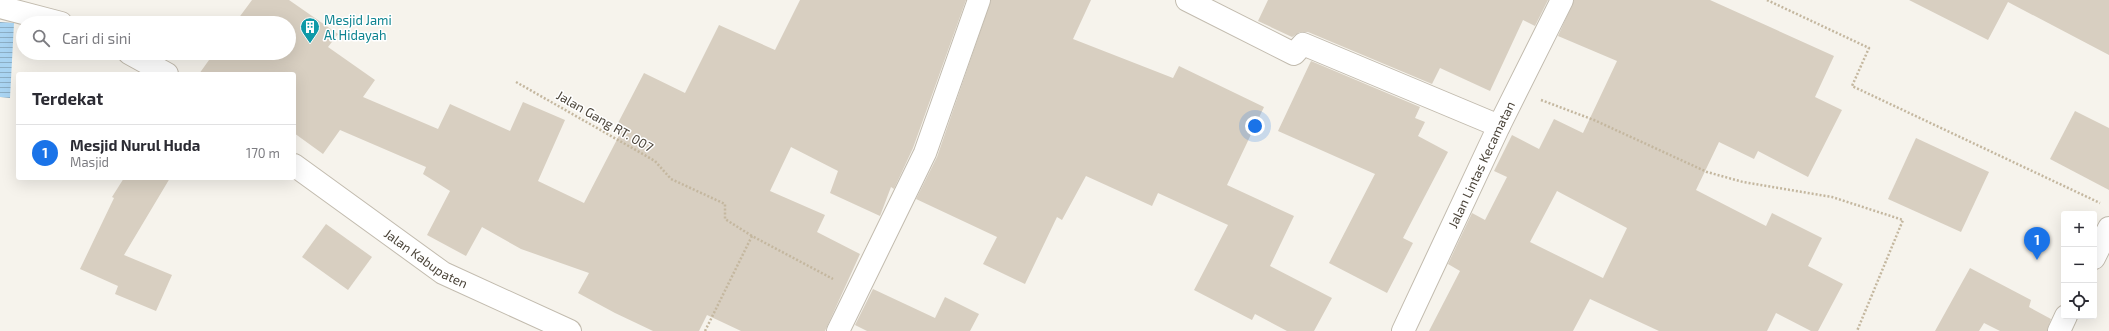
<!DOCTYPE html>
<html lang="id">
<head>
<meta charset="utf-8">
<style>
	body { margin:0; font-family:"Exo 2",sans-serif; background:#f2f2f3; color:#2b2b33 }
	.controls { position:absolute; right:12px; bottom:12px; display:grid; overflow:hidden; border-radius:4px; box-shadow:0 4px 16px #0002 }
	.controls button { width:36px; height:36px; display:grid; place-items:center; padding:0; border:0; border-bottom:1px solid #e1e1e2; background:#fff; color:#2b2b33; font:20px sans-serif }
	.you { position:absolute; left:1255px; top:126px; width:14px; height:14px; margin:-10px; border:3px solid #fff; border-radius:50%; background:#1a73e8; box-shadow:0 0 0 6px #1a73e833 }
	.badge { display:grid; place-items:center; width:26px; height:26px; border-radius:50%; background:#1a73e8; color:#fff; font-size:13px; font-weight:700 }
	.pin { position:absolute; translate:-50% -33px; filter:drop-shadow(0 1px 2px #0008) }
	.pin::after { content:''; position:absolute; top:21px; width:14px; height:12px; background:inherit; clip-path:polygon(0 0,100% 0,50% 100%) }
	.list { margin:0; padding:0; list-style:none }
	h2 { display:flex; justify-content:space-between; align-items:center; height:52px; margin:0; padding:0 16px; font-size:17px }
	h2 small { font-size:13px; font-weight:400; color:#7c7c81 }
	.list li { display:grid; grid-template-columns:26px 1fr auto; gap:12px; align-items:center; box-sizing:border-box; height:56px; padding:0 16px; border-top:1px solid #e1e1e2 }
	.list b { display:block; font-size:15px; white-space:nowrap }
	.list p { margin:0; font-size:13px; white-space:nowrap; color:#7c7c81 }
	.list em { font-size:13px; font-style:normal; color:#7c7c81 }
	.icon { flex:none; width:22px; height:22px; fill:none; stroke:currentColor; stroke-width:2; stroke-linecap:round; stroke-linejoin:round }
	.map { position:relative; flex:none; width:2109px; height:331px; overflow:hidden }
	.search { position:absolute; background:#fff; box-shadow:0 4px 16px #0002; left:16px; top:16px; width:280px; height:44px; display:flex; align-items:center; gap:10px; box-sizing:border-box; padding:0 14px; border-radius:22px; color:#7c7c81; font-size:15px }
	.panel { position:absolute; background:#fff; box-shadow:0 4px 16px #0002; left:16px; top:72px; width:280px; height:108px; border-radius:4px }
	.map>svg:first-child { display:block }
	.water { fill:url(#water-rules) }
	.building { fill:#d8cfc1; fill-rule:evenodd }
	.lines { fill:none; stroke-linecap:round; stroke-linejoin:round }
	.street-casing { stroke:#c2bbae; stroke-width:24 }
	.path { stroke:#c4b79f; stroke-width:2.5; stroke-dasharray:2 2; stroke-linecap:butt }
	.street { stroke:#fff; stroke-width:22 }
	.labels { text-anchor:middle; dominant-baseline:central; stroke-width:3; stroke-linejoin:round; paint-order:stroke }
	.culture-label { font-size:13px; fill:#0d838f; stroke:#fff; text-anchor:start }
	.street-label { font-size:13px; fill:#4b4439; stroke:#fff }
</style>
</head>
<body>
<div class="map">
<svg width="2109" height="331" viewBox="0 0 2109 331">
	<defs>
		<pattern id="water-rules" width="6" height="5" patternUnits="userSpaceOnUse"><rect width="6" height="5" fill="#a9d4f2"/><path d="M0 2.5h6" fill="none" stroke="#8caec5"/></pattern>
	</defs>
	<rect width="100%" height="100%" fill="#f6f3ec"/>
	<!-- water -->
	<path class="water" d="M 0,22 L 14,23 L 10,98 L 0,97 Z"/>
	<!-- building -->
	<g class="building">
		<path d="M 252,0 L 289,0 L 338,34 L 328,47 L 375,80 L 363,97 L 438,129 L 450,104 L 510,131 L 523,102 L 565,120 L 538,181 L 584,203 L 624,126 L 618,123 L 644,73 L 685,93 L 719,25 L 775,50 L 800,0 L 966,0 L 913,148 L 894,189 L 891,187 L 880,216 L 830,193 L 838,171 L 791,147 L 770,191 L 825,215 L 817,232 L 860,254 L 825,331 L 741,331 L 707,315 L 699,331 L 653,331 L 615,313 L 578,293 L 589,273 L 521,249 L 482,227 L 466,256 L 427,235 L 450,191 L 423,174 L 426,167 L 340,130 L 323,154 L 294,133 L 294,74 L 199,74 L 214,53 L 289,53 L 289,23 L 235,23 Z"/>
		<path d="M 991,0 L 1091,0 L 1073,39 L 1173,78 L 1179,66 L 1264,107 L 1227,185 L 1294,216 L 1270,266 L 1332,298 L 1314,331 L 1287,331 L 1255,314 L 1252,320 L 1194,290 L 1228,225 L 1158,193 L 1152,206 L 1086,176 L 1062,220 L 1057,217 L 1025,284 L 983,264 L 997,237 L 916,199 L 937,157 Z"/>
		<path d="M 1268,0 L 1548,0 L 1535,26 L 1523,20 L 1490,91 L 1440,68 L 1432,84 L 1308,32 L 1300,32 L 1292,37 L 1258,21 Z"/>
		<path d="M 1574,0 L 1710,0 L 1834,56 L 1815,97 L 1842,110 L 1808,177 L 1758,151 L 1754,159 L 1719,142 L 1696,190 L 1766,226 L 1772,213 L 1822,238 L 1808,266 L 1843,284 L 1818,331 L 1811,331 L 1776,313 L 1767,331 L 1659,331 L 1590,299 L 1573,331 L 1429,331 L 1460,271 L 1448,264 L 1472,213 L 1485,220 L 1507,177 L 1494,171 L 1512,135 L 1539,149 L 1554,119 L 1583,133 L 1617,61 L 1558,36 ZM 1557,191 L 1627,228 L 1603,278 L 1530,242 Z"/>
		<path d="M 1909,0 L 2109,0 L 2109,55 L 2008,2 L 1988,40 Z"/>
		<path d="M 1311,61 L 1420,107 L 1415,118 L 1425,122 L 1418,136 L 1448,152 L 1403,238 L 1413,243 L 1387,293 L 1329,263 L 1375,174 L 1278,131 Z"/>
		<path d="M 2075,111 L 2109,128 L 2109,190 L 2050,159 Z"/>
		<path d="M 1916,138 L 1989,172 L 1961,232 L 1888,199 Z"/>
		<path d="M 124,178 L 170,178 L 124,255 L 172,275 L 156,311 L 115,294 L 118,286 L 80,269 L 114,198 L 112,197 Z"/>
		<path d="M 326,224 L 372,257 L 348,290 L 302,257 Z"/>
		<path d="M 1970,268 L 2031,300 L 2029,307 L 2051,319 L 2047,331 L 2000,331 L 1984,323 L 1979,331 L 1935,331 Z"/>
		<path d="M 873,289 L 935,318 L 945,297 L 979,314 L 970,331 L 867,331 L 855,325 Z"/>
	</g>
	<g class="lines">
		<defs>
			<g id="street">
				<path d="M 1187,0 L 1294,54 L 1303,44 L 1499,126"/>
				<path d="M 0,7 L 61,23"/>
				<path d="M 129,53 L 167,74"/>
				<path id="s1" d="M 294,165 L 443,273 L 570,331"/>
				<path d="M 2094,258 L 2109,228"/>
				<path d="M 838,331 L 925,153 L 979,0"/>
				<path id="s2" d="M 1403,331 L 1499,126 L 1562,0"/>
				<path d="M 2059,331 L 2066,316"/>
			</g>
		</defs>
		<!-- street casing -->
		<use href="#street" class="street-casing"/>
		<!-- path -->
		<g class="path">
			<path d="M 1767,0 L 1869,48 L 1852,86 L 2100,203"/>
			<path d="M 516,82 L 655,161 L 671,179 L 725,204 L 725,219 L 752,236"/>
			<path d="M 1541,100 L 1594,120 L 1707,172 L 1743,182 L 1832,197 L 1903,220 L 1857,331"/>
			<path d="M 705,331 L 752,236 L 833,279"/>
		</g>
		<!-- street -->
		<use href="#street" class="street"/>
	</g>
	<!-- icons -->
	<defs>
		<symbol id="building-pin" viewBox="-11 -11 22 30"><path d="M0 17L-7.5 6A9.5 9.5 0 1 1 7.5 6Z" fill="#0f9aa8" stroke="#fff"/><path d="M-4-6H4V6H1V3H-1V6H-4ZM-2.5-4.3h1.7v1.8h-1.7ZM.8-4.3h1.7v1.8H.8ZM-2.5-1h1.7V.8h-1.7ZM.8-1h1.7V.8H.8Z" fill="#fff"/></symbol>
	</defs>
	<g fill-rule="evenodd">
		<use href="#building-pin" x="299" y="16" width="22" height="30"/>
	</g>
	<g class="labels">
		<!-- culture labels -->
		<g class="culture-label">
			<text x="324" y="20">Mesjid Jami<tspan x="324" dy="15">Al Hidayah</tspan></text>
		</g>
		<!-- street labels -->
		<g class="street-label">
			<text transform="translate(605 121) rotate(30)">Jalan Gang RT. 007</text>
			<text stroke="none"><textPath href="#s2" startOffset="184">Jalan Lintas Kecamatan</textPath></text>
			<text stroke="none"><textPath href="#s1" startOffset="162">Jalan Kabupaten</textPath></text>
		</g>
	</g>
</svg>
<div class="controls">
<button>+</button>
<button>−</button>
<button><svg class="icon" aria-label="locate" viewBox="0 0 24 24"><circle cx="12" cy="12" r="6"/><path d="M12 2v4M12 18v4M2 12h4M18 12h4"/></svg></button>
</div>
<div class="you"></div>
<div class="pin badge" style="left:2037px;top:260px">1</div>
<div class="search"><svg class="icon" aria-label="search" viewBox="0 0 24 24"><circle cx="10" cy="10" r="6"/><path d="M15 15l6 6"/></svg>Cari di sini</div>
<section class="panel">
<h2>Terdekat<small></small></h2>
<ul class="list">
<li><span class="badge">1</span><div><b>Mesjid Nurul Huda</b><p>Masjid</p></div><em>170 m</em></li>
</ul>
</section>
</div>
</body>
</html>
